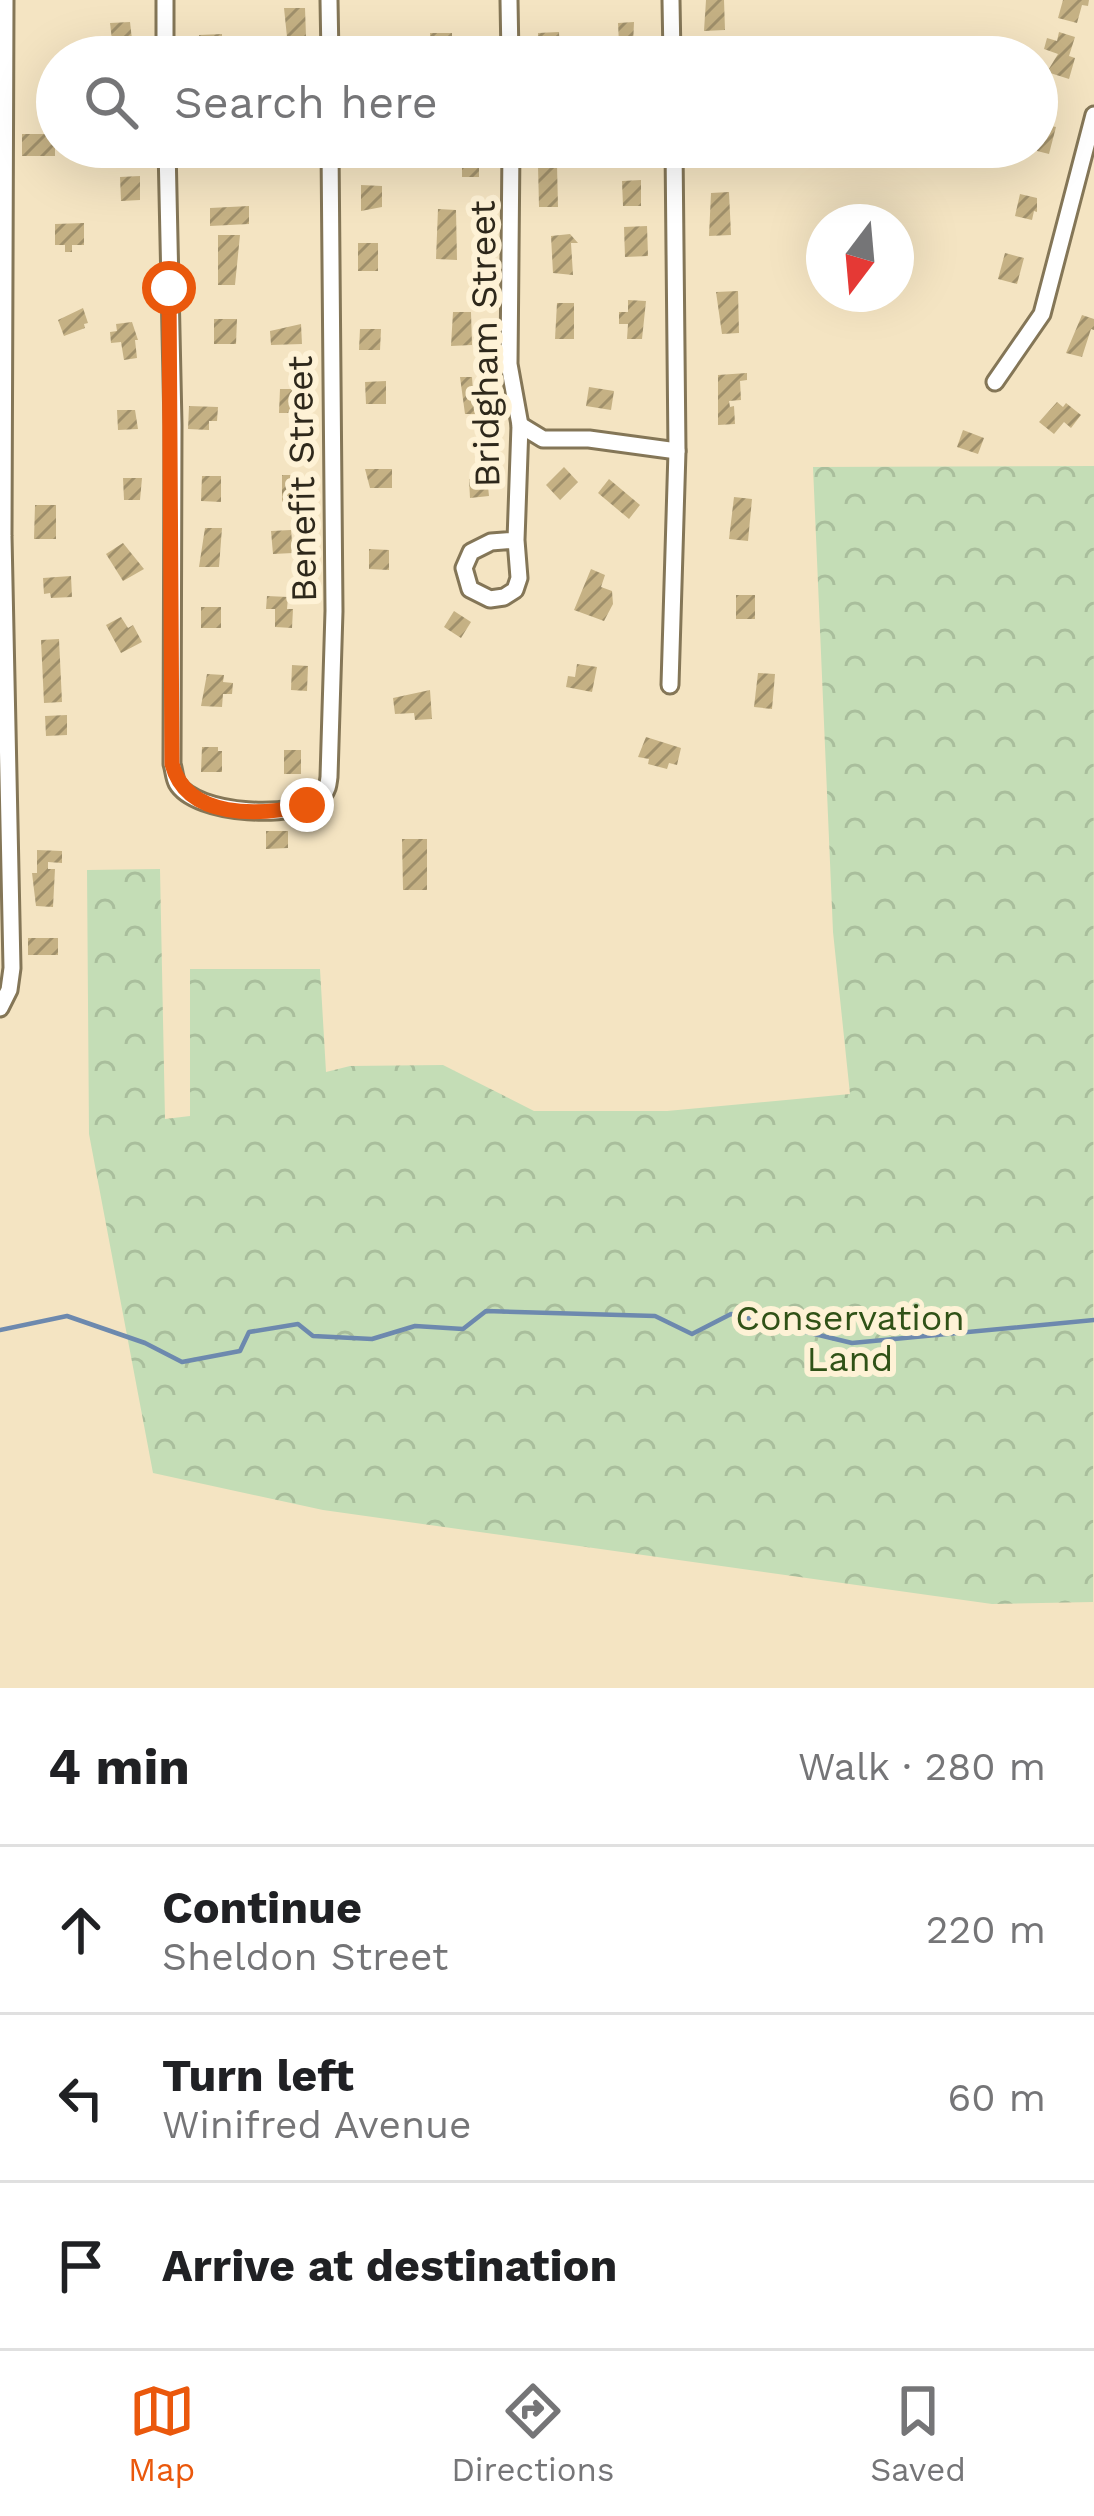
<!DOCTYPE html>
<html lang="en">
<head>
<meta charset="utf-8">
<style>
	body { margin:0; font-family:"Work Sans",sans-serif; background:#f2f2f2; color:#202124 }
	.compass { position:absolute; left:806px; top:204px; width:108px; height:108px; border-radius:50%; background:#fff; box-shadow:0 12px 48px #0002; rotate:196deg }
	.stop { position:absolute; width:36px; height:36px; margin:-27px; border:9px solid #ea580c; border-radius:50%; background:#fff }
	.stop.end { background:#ea580c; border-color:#fff; box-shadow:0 3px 12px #0008 }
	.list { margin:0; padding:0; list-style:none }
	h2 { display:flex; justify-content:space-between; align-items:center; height:156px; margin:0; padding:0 48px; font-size:51px }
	h2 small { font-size:39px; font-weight:400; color:#757577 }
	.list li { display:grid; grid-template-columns:78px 1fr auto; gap:36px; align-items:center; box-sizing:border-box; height:168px; padding:0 48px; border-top:3px solid #e0e0e0 }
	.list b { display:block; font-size:45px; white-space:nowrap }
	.list p { margin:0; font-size:39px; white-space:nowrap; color:#757577 }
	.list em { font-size:39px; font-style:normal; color:#757577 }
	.icon { flex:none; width:66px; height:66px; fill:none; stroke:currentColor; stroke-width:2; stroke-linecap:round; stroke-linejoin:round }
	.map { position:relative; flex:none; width:1094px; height:1688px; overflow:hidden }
	.search { position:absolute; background:#fff; box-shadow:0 12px 48px #0002; left:36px; right:36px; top:36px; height:132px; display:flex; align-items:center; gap:30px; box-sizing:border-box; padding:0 42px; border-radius:66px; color:#757577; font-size:45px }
	.sheet { height:660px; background:#fff }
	nav { display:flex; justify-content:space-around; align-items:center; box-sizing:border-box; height:168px; border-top:3px solid #e0e0e0; background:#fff; font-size:33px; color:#757577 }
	nav a { display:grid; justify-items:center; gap:6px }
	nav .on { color:#ea580c }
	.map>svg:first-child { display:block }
	.park { fill:url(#park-crowns) }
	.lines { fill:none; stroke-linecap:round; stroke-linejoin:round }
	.stream { stroke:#6d89ae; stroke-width:4.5 }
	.building { fill:url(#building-hatch) }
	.street-casing { stroke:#847657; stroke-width:21 }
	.street { stroke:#fff; stroke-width:15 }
	.route { stroke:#ea580c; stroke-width:15 }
	.labels { text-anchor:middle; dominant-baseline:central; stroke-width:12; stroke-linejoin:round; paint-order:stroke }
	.street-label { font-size:36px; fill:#2e281b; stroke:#fef2d6 }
	.park-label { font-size:36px; fill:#305217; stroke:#fef2d6 }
</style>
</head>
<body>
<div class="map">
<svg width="1094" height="1688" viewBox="0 0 1094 1688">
	<defs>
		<pattern id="park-crowns" width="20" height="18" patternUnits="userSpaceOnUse" patternTransform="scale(3)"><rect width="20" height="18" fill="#c4ddb6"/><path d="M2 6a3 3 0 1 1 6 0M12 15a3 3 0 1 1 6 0" fill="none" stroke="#a9be9c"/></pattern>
		<pattern id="building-hatch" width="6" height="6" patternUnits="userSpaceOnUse" patternTransform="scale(3)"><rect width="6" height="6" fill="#c5b184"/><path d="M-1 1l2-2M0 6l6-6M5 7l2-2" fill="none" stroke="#a0906b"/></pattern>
	</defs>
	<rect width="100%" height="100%" fill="#f4e4c2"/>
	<!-- park -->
	<path class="park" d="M 1094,466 L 1093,1602 L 992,1604 L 323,1510 L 153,1473 L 89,1134 L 87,870 L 160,869 L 165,1119 L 190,1116 L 190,969 L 320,969 L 326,1072 L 350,1066 L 443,1065 L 534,1111 L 667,1111 L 850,1094 L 833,932 L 813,467 Z"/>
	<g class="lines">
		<!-- stream -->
		<path class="stream" d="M 0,1330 L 67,1316 L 145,1343 L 182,1362 L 240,1351 L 249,1332 L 298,1324 L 313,1336 L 372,1339 L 415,1326 L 463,1329 L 486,1311 L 655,1316 L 692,1334 L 731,1314 L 852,1343 L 1094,1320"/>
	</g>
	<!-- building -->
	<g class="building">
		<path d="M 706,0 L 724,0 L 725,30 L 704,31 Z"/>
		<path d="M 1063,0 L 1089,0 L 1088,6 L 1082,5 L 1077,23 L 1058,18 Z"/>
		<path d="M 284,8 L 305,8 L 306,36 L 297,36 L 298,41 L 287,37 Z"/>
		<path d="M 130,22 L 134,57 L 114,57 L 110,23 Z"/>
		<path d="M 634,22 L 633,46 L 637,46 L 637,57 L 610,57 L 609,44 L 619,44 L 618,23 Z"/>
		<path d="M 559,32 L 560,57 L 538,57 L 538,33 Z"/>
		<path d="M 1059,32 L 1075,37 L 1069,56 L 1075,58 L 1069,79 L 1047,72 L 1058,54 L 1044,49 L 1047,38 L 1057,41 Z"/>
		<path d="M 430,33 L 452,33 L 452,51 L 431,52 Z"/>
		<path d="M 222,34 L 222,57 L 199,57 L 199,35 Z"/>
		<path d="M 1038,123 L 1056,127 L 1049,154 L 1037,151 Z"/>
		<rect x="22" y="134" width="33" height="22"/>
		<path d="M 707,147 L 727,147 L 728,165 L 708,166 Z"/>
		<path d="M 462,152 L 479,153 L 479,177 L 462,177 Z"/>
		<path d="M 538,165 L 557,165 L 558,207 L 539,207 Z"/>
		<path d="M 140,176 L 140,200 L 121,201 L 120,177 Z"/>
		<path d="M 641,180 L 641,206 L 623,206 L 622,181 Z"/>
		<path d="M 361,185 L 382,186 L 382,207 L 361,211 Z"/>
		<path d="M 729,192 L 731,235 L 709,236 L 711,193 Z"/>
		<path d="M 1020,194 L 1037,198 L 1037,212 L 1034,211 L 1032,220 L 1015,216 Z"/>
		<path d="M 249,206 L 249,224 L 210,226 L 210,208 Z"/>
		<path d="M 438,209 L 456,210 L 457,260 L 436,259 Z"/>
		<path d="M 84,223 L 84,245 L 72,245 L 72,252 L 65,252 L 65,245 L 55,245 L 55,224 Z"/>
		<path d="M 647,226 L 648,256 L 625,257 L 624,227 Z"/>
		<path d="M 570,234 L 578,243 L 571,243 L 573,275 L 553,273 L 551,236 Z"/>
		<path d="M 218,235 L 240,235 L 235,285 L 218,285 Z"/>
		<rect x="358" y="243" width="20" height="28"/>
		<path d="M 1005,253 L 1024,258 L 1017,284 L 998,279 Z"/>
		<path d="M 738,291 L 739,333 L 722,334 L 716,292 Z"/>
		<path d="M 628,300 L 646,301 L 642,339 L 627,339 L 628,324 L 619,324 L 619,312 L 628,312 Z"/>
		<path d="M 557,303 L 574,303 L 574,339 L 555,339 Z"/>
		<path d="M 83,308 L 88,323 L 84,324 L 85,328 L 64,336 L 58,320 Z"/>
		<path d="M 453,312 L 471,312 L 472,345 L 451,346 Z"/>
		<path d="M 1082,315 L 1094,319 L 1094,330 L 1091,329 L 1082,357 L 1066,353 Z"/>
		<path d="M 214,319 L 237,319 L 236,344 L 214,344 Z"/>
		<path d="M 132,322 L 138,340 L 135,340 L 137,358 L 124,360 L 121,342 L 111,343 L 110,332 L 117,331 L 116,324 Z"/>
		<path d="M 301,324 L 302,344 L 271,345 L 270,331 Z"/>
		<path d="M 360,329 L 381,329 L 380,350 L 359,350 Z"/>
		<path d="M 747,373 L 747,380 L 740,381 L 741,400 L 729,401 L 730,407 L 734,406 L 735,424 L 718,425 L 718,375 Z"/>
		<path d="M 460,377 L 472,377 L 473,391 L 482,391 L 482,414 L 465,414 Z"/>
		<path d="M 386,381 L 386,404 L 366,404 L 365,382 Z"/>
		<path d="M 589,387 L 614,391 L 611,410 L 586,406 Z"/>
		<path d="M 280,389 L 299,389 L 298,413 L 279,413 Z"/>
		<path d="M 1057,402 L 1063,407 L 1066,403 L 1081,415 L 1071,428 L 1064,422 L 1054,434 L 1039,422 Z"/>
		<path d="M 189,406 L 218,407 L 217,421 L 209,421 L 209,430 L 188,429 Z"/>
		<path d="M 117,410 L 135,410 L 138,429 L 118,430 Z"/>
		<path d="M 963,430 L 984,438 L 978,454 L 957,447 Z"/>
		<path d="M 564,467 L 578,482 L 560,500 L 546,485 Z"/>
		<path d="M 365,469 L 392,469 L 392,488 L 370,488 Z"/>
		<path d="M 282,475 L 302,475 L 303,501 L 282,502 Z"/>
		<path d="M 202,476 L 221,476 L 221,502 L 201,501 Z"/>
		<path d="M 487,477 L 489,496 L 470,498 L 469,479 Z"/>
		<path d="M 123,478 L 142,478 L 140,500 L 124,500 Z"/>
		<path d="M 609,479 L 640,505 L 629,519 L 598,493 Z"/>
		<path d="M 734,497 L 752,499 L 748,541 L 729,539 Z"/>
		<path d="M 35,505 L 56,505 L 56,539 L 34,539 Z"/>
		<path d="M 205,528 L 222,528 L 219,567 L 199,567 Z"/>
		<path d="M 291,530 L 293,553 L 273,554 L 271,531 Z"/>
		<path d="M 123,543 L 144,569 L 123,581 L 106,554 Z"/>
		<path d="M 369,549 L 389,550 L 389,570 L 369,569 Z"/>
		<path d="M 591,569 L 605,575 L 601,587 L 612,591 L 613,604 L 604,621 L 574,610 Z"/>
		<path d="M 71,576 L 72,597 L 51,598 L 50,593 L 44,594 L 43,578 Z"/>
		<rect x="736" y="595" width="19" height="24"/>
		<path d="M 267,596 L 288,597 L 287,609 L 293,609 L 292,628 L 275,627 L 275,609 L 266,609 Z"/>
		<rect x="201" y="607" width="20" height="21"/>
		<path d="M 454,611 L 471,622 L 461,638 L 444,627 Z"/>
		<path d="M 121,617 L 128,628 L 133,625 L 142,642 L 121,653 L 106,625 Z"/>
		<path d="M 59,639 L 62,702 L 44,703 L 41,640 Z"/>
		<path d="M 577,664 L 597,667 L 592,692 L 566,687 L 568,676 L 575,677 Z"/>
		<path d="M 292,665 L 308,666 L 307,691 L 291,690 Z"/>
		<path d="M 758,673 L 775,674 L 772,709 L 754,707 Z"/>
		<path d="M 207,674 L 224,675 L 223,682 L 233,683 L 232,694 L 223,694 L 222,707 L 201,706 Z"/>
		<path d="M 430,690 L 432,719 L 415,720 L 414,713 L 395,714 L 393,698 Z"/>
		<path d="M 67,715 L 67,735 L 46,736 L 45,716 Z"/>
		<path d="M 646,737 L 681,748 L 677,765 L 669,763 L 667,769 L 648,764 L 649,759 L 638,757 Z"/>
		<path d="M 202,747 L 218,747 L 218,751 L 222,751 L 222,772 L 201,772 Z"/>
		<rect x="284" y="750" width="17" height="24"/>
		<path d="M 266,831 L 288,831 L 288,848 L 266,849 Z"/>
		<path d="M 402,839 L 427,839 L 427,890 L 403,890 Z"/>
		<path d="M 37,850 L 62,851 L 62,863 L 48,862 L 48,869 L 55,869 L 53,907 L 36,906 L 32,873 L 37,873 Z"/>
		<rect x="28" y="938" width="30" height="17"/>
	</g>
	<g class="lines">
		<defs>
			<g id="street">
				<path d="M 165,0 L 165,57"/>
				<path d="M 329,0 L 330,57"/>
				<path d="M 509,0 L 510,57"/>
				<path d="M 671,0 L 672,57"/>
				<path d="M 167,147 L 173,425 L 172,764 C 174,770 174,777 177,783 C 195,815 299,821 323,795 C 328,789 328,784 329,777 L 334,611 L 330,147"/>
				<path d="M 511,147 L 509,364 L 520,425 L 516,540 L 519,578 L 515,590 L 504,597 L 490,599 L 470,589 L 464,568 L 471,552 L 491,542 L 516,540"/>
				<path d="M 995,382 L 1042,314 L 1094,115"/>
				<path d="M 520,425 L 543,439 L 589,439 L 677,451"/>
				<path d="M 670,685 L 677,451 L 674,147"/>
				<path d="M 0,1008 L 9,990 L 12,968 L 3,536 L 5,0"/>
			</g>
		</defs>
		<!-- street casing -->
		<use href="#street" class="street-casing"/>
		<!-- street -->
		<use href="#street" class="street"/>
	</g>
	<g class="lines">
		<!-- route -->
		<path class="route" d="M 169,288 L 172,764 C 187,820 260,816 307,805"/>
	</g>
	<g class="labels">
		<!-- street labels -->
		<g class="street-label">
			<text transform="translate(485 344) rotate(-91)">Bridgham Street</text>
			<text transform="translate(302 479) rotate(-91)">Benefit Street</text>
		</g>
		<!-- park labels -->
		<g class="park-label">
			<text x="850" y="1318">Conservation<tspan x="850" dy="41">Land</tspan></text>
		</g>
	</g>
</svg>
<svg class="compass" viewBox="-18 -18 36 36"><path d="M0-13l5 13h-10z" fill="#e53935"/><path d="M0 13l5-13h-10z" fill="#757577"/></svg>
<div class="stop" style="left:169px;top:288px"></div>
<div class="stop end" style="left:307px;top:805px"></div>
<div class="search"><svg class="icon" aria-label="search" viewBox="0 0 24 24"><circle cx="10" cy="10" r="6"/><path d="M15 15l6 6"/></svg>Search here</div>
</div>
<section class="sheet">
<h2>4 min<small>Walk · 280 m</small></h2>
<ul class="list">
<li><svg class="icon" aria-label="ahead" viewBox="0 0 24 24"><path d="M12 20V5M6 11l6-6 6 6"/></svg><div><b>Continue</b><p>Sheldon Street</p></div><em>220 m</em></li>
<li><svg class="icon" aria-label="left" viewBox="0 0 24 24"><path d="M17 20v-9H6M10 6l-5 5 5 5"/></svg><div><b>Turn left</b><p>Winifred Avenue</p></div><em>60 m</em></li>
<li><svg class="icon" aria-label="arrive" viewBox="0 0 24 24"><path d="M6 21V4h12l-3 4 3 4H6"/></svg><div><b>Arrive at destination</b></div></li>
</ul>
</section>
<nav>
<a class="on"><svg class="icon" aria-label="map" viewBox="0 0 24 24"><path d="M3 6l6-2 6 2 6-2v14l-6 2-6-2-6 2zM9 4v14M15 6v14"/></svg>Map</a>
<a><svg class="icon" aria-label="directions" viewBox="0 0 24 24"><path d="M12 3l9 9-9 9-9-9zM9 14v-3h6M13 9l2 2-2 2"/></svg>Directions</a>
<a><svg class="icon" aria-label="saved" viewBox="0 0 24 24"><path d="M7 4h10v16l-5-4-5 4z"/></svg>Saved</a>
</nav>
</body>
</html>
